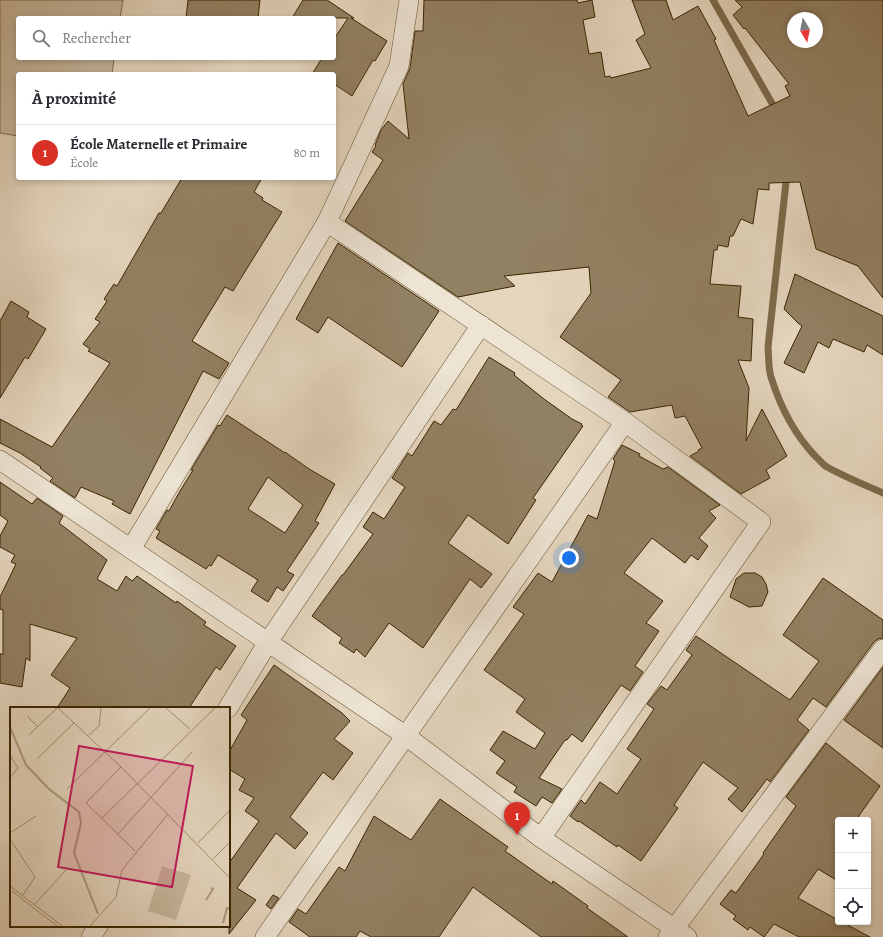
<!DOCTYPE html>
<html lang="fr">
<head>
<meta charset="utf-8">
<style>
	body { margin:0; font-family:Alegreya,serif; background:#f2f2f3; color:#2b2b33 }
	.controls { position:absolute; right:12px; bottom:12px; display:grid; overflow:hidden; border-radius:4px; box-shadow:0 2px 6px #0003 }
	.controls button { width:36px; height:36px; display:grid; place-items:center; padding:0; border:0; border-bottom:1px solid #e1e1e2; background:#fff; color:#2b2b33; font:20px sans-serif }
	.compass { position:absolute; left:787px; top:12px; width:36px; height:36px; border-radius:50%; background:#fff; box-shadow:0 2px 6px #0003; rotate:170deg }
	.you { position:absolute; left:569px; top:558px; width:14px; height:14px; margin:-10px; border:3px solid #fff; border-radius:50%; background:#1a73e8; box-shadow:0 0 0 6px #1a73e833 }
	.badge { display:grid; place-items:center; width:26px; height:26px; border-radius:50%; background:#d93025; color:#fff; font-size:13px; font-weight:700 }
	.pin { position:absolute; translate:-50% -33px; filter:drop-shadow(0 1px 2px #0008) }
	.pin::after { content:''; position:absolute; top:21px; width:14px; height:12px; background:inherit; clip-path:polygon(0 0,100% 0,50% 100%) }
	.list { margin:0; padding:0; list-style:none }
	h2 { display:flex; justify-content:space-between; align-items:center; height:52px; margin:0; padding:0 16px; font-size:17px }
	h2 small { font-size:13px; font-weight:400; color:#7c7c81 }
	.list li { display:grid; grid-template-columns:26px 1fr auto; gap:12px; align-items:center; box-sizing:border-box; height:56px; padding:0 16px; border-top:1px solid #e1e1e2 }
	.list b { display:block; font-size:15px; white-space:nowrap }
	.list p { margin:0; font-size:13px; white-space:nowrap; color:#7c7c81 }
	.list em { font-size:13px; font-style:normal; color:#7c7c81 }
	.icon { flex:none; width:22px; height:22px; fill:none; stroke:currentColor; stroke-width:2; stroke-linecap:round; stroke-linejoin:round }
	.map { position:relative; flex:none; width:883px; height:937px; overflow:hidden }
	.search { position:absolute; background:#fff; box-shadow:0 2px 6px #0003; left:16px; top:16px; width:320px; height:44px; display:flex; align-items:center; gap:10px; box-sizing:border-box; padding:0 14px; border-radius:4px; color:#7c7c81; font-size:15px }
	.panel { position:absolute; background:#fff; box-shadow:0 2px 6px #0003; left:16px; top:72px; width:320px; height:108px; border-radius:4px }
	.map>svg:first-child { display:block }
	.green { fill:#c7b79d; stroke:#806e4e }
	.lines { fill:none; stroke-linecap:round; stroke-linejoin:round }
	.stream { stroke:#7d6a4b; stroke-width:7 }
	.building { fill:#928062; stroke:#3a2400; fill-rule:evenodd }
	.minor-casing { stroke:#64502f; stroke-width:20 }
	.minor { stroke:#ede4d4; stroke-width:19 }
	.inset-river { fill:none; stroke:#aa997d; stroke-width:2 }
	.inset-road { fill:none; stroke:#a08e71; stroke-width:1 }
	.view { fill:#c2185b; fill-opacity:0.15; stroke:#c2185b; stroke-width:2 }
	.inset-edge { fill:none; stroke:#3a2400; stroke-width:2 }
</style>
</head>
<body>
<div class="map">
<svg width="883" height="937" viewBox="0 0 883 937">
	<rect width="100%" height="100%" fill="#e4d5bd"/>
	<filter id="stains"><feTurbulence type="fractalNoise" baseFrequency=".005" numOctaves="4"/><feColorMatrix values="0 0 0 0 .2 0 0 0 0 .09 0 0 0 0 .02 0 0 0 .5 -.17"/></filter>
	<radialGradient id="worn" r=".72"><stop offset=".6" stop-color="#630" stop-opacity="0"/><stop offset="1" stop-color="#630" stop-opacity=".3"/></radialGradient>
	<!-- green -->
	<path class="green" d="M 0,0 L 123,0 L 120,18 L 18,18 L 18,58 L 114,58 L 112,74 L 18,74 L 18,136 L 0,133 Z"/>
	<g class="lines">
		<!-- stream -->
		<g class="stream">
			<path d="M 713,0 L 777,112"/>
			<path d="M 787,173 L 768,347 C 769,357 768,367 771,377 C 780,406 795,435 816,457 C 820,460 823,465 827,467 C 845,477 865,485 883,493"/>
		</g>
	</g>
	<!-- building -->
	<g class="building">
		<path d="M 188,0 L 260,0 L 258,18 L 186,18 Z"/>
		<path d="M 303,0 L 327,0 L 354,18 L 351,18 L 387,41 L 375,61 L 373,60 L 352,96 L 334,84 L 334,74 L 312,74 L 322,58 L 334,58 L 334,39 L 348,18 L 292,18 Z"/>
		<path d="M 424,0 L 577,0 L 578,3 L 592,0 L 595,17 L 583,20 L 589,54 L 601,52 L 605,77 L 610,76 L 611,78 L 651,68 L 636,40 L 645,34 L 632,0 L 666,0 L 673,20 L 698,6 L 716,39 L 714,40 L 748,116 L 790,96 L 785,86 L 789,84 L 745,28 L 744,29 L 733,15 L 742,7 L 735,0 L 883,0 L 883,298 L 858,266 L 816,249 L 800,182 L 769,183 L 769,190 L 758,189 L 753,224 L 741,219 L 733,236 L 730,236 L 728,247 L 718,245 L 717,250 L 714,250 L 710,284 L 741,286 L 738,317 L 753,319 L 751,361 L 738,360 L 749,388 L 746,441 L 762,409 L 787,456 L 766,470 L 770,478 L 741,494 L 690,456 L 699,451 L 698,450 L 702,448 L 685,416 L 675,418 L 672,405 L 630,412 L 608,397 L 621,380 L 560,337 L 591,293 L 589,267 L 504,276 L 515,286 L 458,297 L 345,221 L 383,160 L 372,152 L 376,146 L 375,145 L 381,130 L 388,121 L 409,139 L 403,84 L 410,68 L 415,31 L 423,31 ZM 793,18 L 817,18 L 817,42 L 793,42 Z"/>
		<path d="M 182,178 L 262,178 L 254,192 L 263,198 L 262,200 L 282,212 L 233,291 L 225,287 L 192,341 L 229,363 L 219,379 L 203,371 L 130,514 L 112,504 L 114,501 L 81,487 L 75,498 L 50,481 L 53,478 L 40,468 L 41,467 L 20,453 L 0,443 L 0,419 L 52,447 L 110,363 L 88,351 L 90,349 L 83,344 L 100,322 L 95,319 L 107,301 L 104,299 L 114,284 L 117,286 L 159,213 L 161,213 Z"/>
		<path d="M 338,243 L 439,311 L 402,367 L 328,317 L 318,333 L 296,319 Z"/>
		<path d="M 795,274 L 883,316 L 883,355 L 867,345 L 864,352 L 833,339 L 829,348 L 818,342 L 804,373 L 784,363 L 802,326 L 798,323 L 784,309 Z"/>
		<path d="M 11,301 L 29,312 L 27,317 L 46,329 L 28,359 L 25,357 L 0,398 L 0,321 Z"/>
		<path d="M 489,357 L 515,373 L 514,375 L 544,399 L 572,419 L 582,424 L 581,425 L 583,426 L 533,498 L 536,500 L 508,544 L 468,515 L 448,543 L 492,574 L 481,588 L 470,579 L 423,648 L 389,623 L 365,657 L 356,649 L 354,653 L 339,643 L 342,638 L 312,616 L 342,575 L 343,575 L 373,534 L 363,527 L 373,512 L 384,519 L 405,487 L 392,478 L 408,453 L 412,456 L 434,421 L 441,425 L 453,409 L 456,410 Z"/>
		<path d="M 227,415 L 285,453 L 285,452 L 309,469 L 335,484 L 315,521 L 319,523 L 287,571 L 294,575 L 283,591 L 277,587 L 268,602 L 251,591 L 258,580 L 218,555 L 211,566 L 209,565 L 206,569 L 156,538 L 160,531 L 156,529 L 167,510 L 169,511 L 180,491 L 193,470 L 191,470 L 218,425 L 220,426 ZM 268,477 L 303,505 L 285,533 L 248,509 Z"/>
		<path d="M 622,445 L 640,454 L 639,456 L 663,469 L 668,467 L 720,505 L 709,511 L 716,518 L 699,538 L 708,546 L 698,560 L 691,555 L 685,563 L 652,538 L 624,573 L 663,601 L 646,623 L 659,631 L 635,666 L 643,672 L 630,691 L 621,685 L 582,742 L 572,734 L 567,740 L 565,740 L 539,778 L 562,789 L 552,803 L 542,797 L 536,806 L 514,792 L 517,787 L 496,773 L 505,761 L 490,750 L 503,731 L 535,749 L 545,733 L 516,712 L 525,699 L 484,670 L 524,614 L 513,607 L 538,573 L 552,582 L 588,515 L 597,519 L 615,461 L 613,459 Z"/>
		<path d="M 0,482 L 32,504 L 37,498 L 63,516 L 59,523 L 107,560 L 97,579 L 117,591 L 126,576 L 132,581 L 137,576 L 176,603 L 177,601 L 206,622 L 204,625 L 236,646 L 220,670 L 216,667 L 189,708 L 57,708 L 70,688 L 51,675 L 77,638 L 30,624 L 30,661 L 26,658 L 22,687 L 0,683 L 0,654 L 3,654 L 3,610 L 0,609 L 0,597 L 16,564 L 11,562 L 15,555 L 0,547 L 0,536 L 8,521 L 0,515 Z"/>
		<path d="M 744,573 L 755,573 L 762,577 L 766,584 L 768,592 L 762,606 L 749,607 L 730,597 L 736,579 Z"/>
		<path d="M 823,578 L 883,620 L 883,638 L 878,639 L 874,642 L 826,707 L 813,698 L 797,720 L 809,730 L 770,782 L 767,779 L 742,812 L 728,799 L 738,788 L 703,762 L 674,805 L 678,808 L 641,861 L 618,845 L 617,847 L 579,821 L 578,822 L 570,816 L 581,800 L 585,804 L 600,782 L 617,794 L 641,759 L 627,749 L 654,709 L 647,704 L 661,686 L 667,690 L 692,655 L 686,650 L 696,636 L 790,700 L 819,661 L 783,635 Z"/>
		<path d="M 274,665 L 342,713 L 350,721 L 334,739 L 353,753 L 333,780 L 323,772 L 290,817 L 308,833 L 295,849 L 276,833 L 237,888 L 256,900 L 229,934 L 229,863 L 259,821 L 245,811 L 254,798 L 239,790 L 245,779 L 229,769 L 229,752 L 247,720 L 241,715 Z"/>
		<path d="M 883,667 L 883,748 L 844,720 Z"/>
		<path d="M 826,743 L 880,786 L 856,820 L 838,820 L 838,881 L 818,869 L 798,898 L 838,920 L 838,922 L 842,922 L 870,937 L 799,937 L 774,924 L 764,937 L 750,927 L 748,930 L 733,919 L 736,916 L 720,904 L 731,890 L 736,893 L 764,854 L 763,853 L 796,806 L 786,797 Z"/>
		<path d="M 440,799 L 508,847 L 505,851 L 552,884 L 553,881 L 588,906 L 587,908 L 628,937 L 541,937 L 473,887 L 439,937 L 371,937 L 360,931 L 356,937 L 310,937 L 289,922 L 298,909 L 306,914 L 339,867 L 345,871 L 374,816 L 411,840 Z"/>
		<path d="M 273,895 L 279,898 L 271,909 L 266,905 Z"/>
	</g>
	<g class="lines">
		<defs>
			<g id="minor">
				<path d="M 327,222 L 625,422 L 761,522 L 541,838"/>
				<path d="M 0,460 L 406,736 L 541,838 L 687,937"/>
				<path d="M 131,549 L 327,222 L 399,66 L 409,0"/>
				<path d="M 228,708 L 268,642 L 481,325"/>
				<path d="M 91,937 L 98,926"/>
				<path d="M 265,937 L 625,422"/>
				<path d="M 668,937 L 883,649"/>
			</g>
		</defs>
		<!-- minor casing -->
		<use href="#minor" class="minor-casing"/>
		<!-- minor -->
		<use href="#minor" class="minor"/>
	</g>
	<!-- overview -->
	<g transform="translate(10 707)">
		<rect width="220" height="220" fill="#e4d5bd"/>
		<path d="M 152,159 L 181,168 L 166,213 L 138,204 Z" fill="#c7b79d"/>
		<path class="inset-river" d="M 0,20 L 16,58 L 39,82 L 69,105 L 71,116 L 64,146 L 88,207M 196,193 L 203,182 L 201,181M 213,216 L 217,201 L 220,202"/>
		<path class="inset-road" d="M 48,1 L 111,60 L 220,171M 156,1 L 180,22M 17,9 L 28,20M 19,28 L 47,1M 79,28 L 89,19 L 91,1M 0,48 L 8,61 L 0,71M 27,52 L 64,16M 111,60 L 76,96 L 125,144M 57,82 L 140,1M 91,112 L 205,1M 0,126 L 26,109M 107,128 L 182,45M 0,132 L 25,170 L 13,188M 188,136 L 220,103M 203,152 L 220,135M 0,179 L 52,219M 2,184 L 47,219M 24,198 L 56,163M 80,219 L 106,190 L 112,163 L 158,107"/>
		<path class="view" d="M 69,39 L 183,59 L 162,180 L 48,160 Z"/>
		<rect width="220" height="220" class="inset-edge"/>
	</g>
	<rect width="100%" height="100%" filter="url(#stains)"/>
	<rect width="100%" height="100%" fill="url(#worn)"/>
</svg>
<div class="controls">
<button>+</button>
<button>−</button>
<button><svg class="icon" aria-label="locate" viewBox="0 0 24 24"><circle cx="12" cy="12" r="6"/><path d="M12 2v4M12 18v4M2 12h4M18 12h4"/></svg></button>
</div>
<svg class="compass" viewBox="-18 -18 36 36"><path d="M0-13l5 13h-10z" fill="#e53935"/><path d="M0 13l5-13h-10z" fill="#7c7c81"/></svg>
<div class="you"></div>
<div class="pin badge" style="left:517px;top:835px">1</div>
<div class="search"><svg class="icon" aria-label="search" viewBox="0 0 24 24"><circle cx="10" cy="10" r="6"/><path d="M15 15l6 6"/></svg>Rechercher</div>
<section class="panel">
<h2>À proximité<small></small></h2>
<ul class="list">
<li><span class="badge">1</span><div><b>École Maternelle et Primaire</b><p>École</p></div><em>80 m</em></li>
</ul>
</section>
</div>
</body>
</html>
